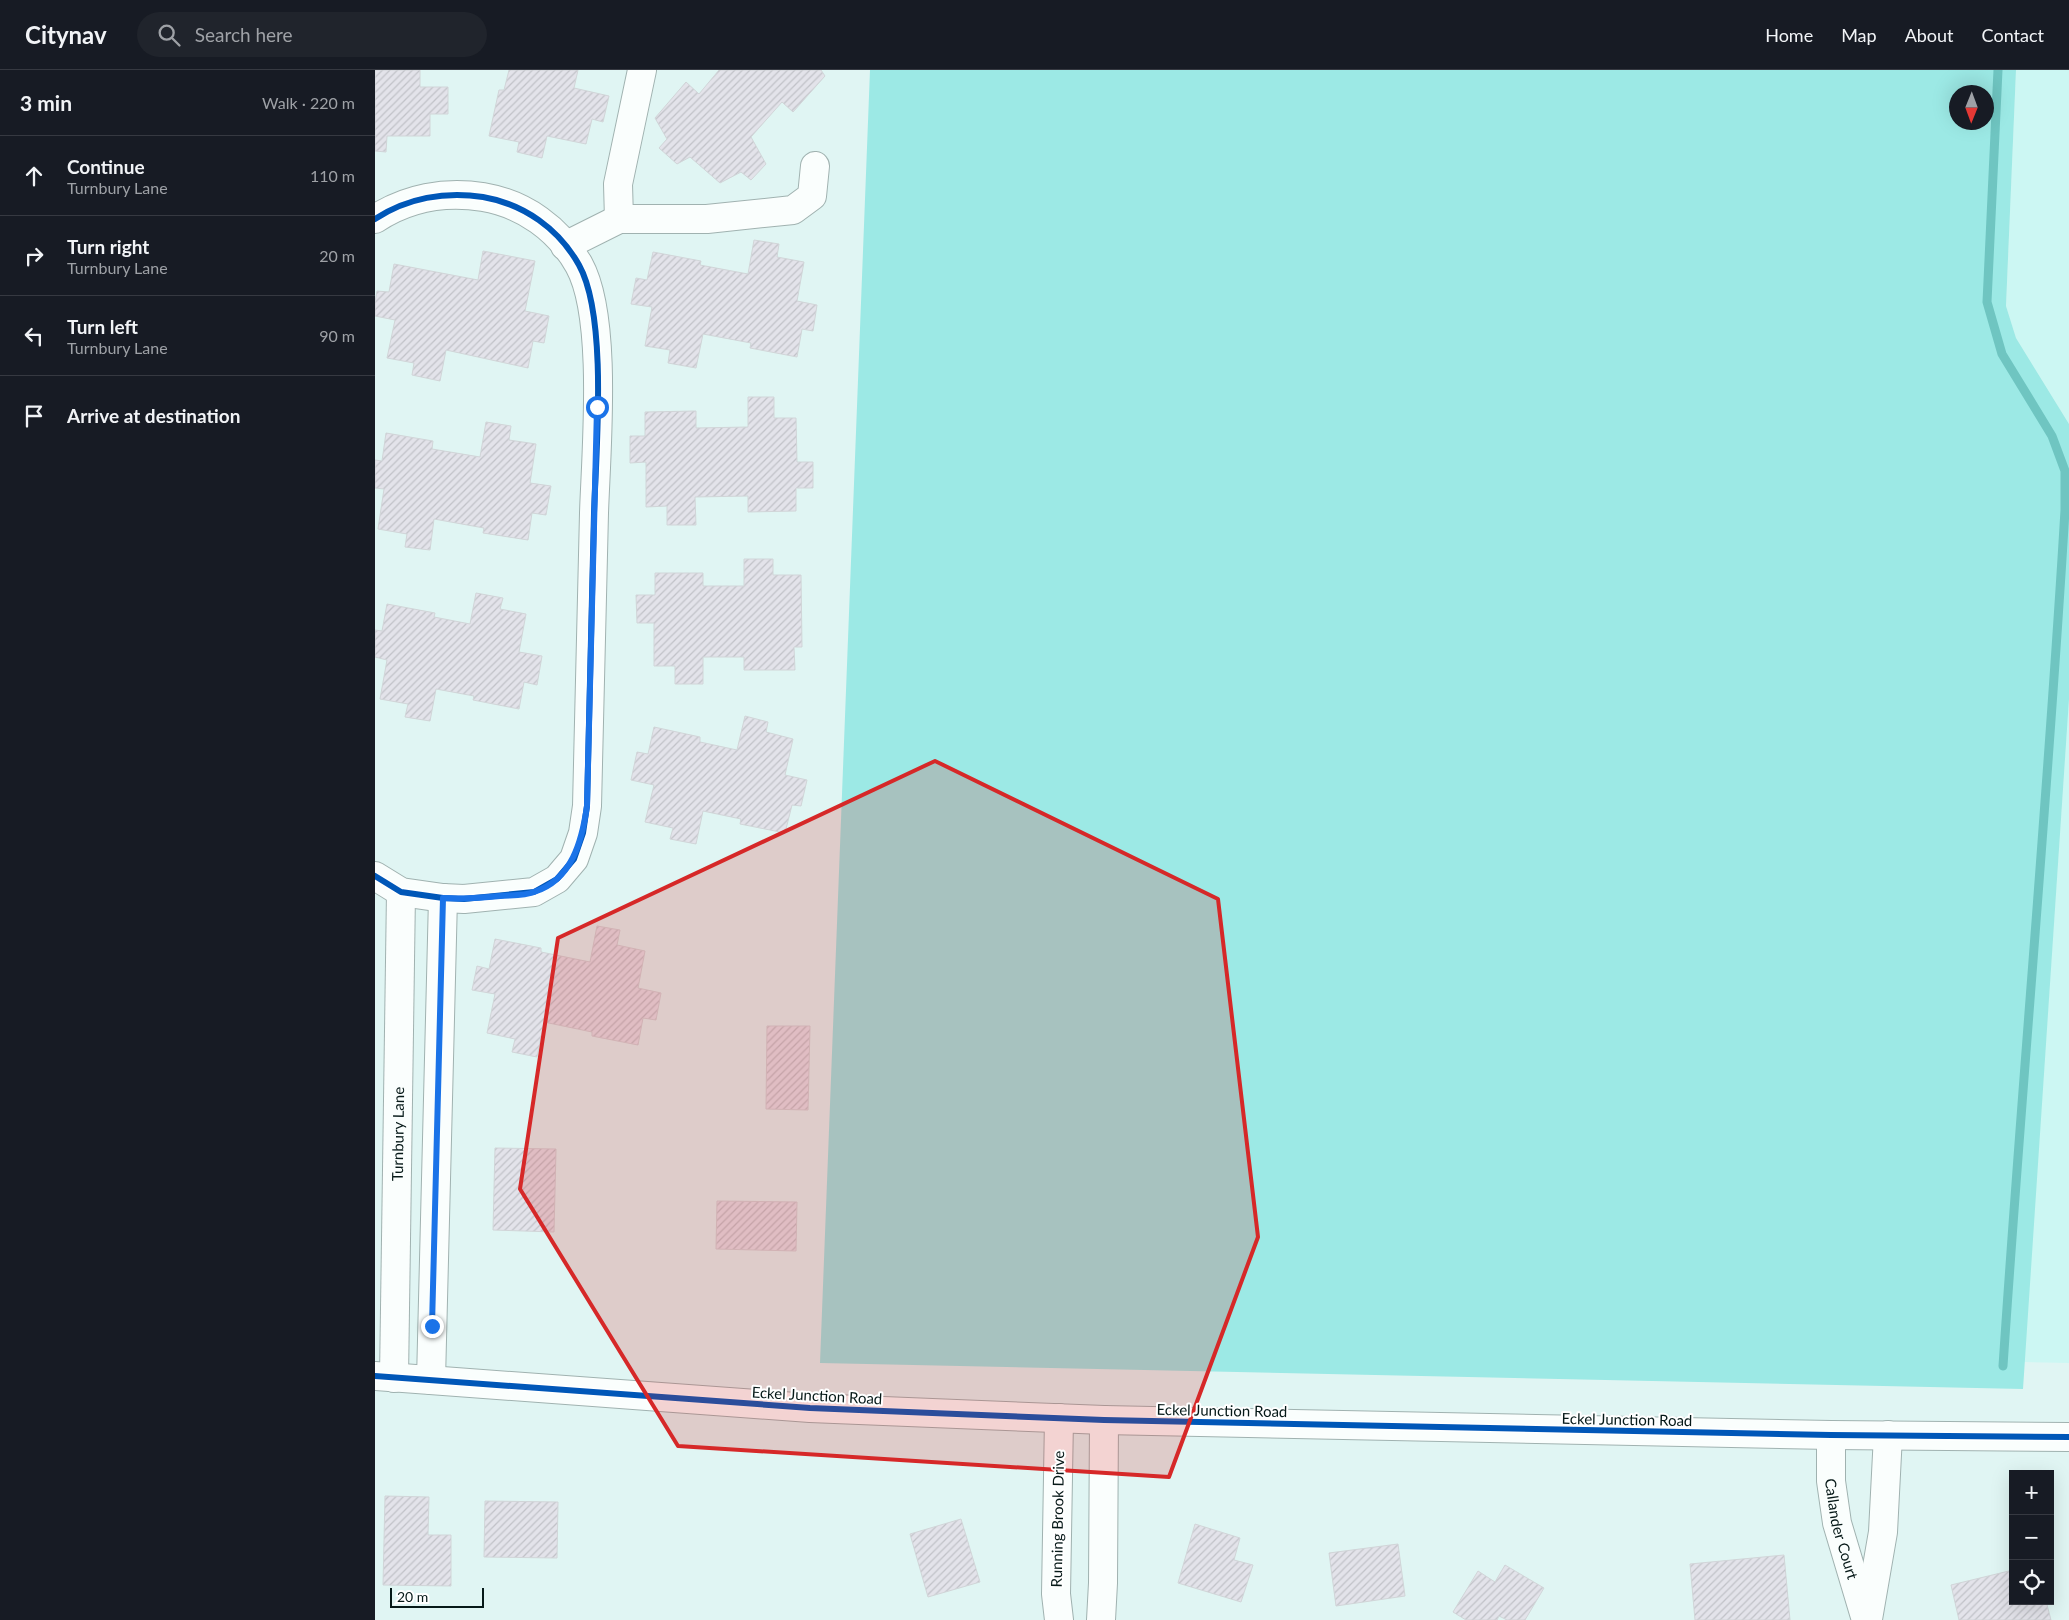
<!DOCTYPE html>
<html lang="en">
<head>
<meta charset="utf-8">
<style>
	body { margin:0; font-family:Lato,sans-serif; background:#20242c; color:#f1f3f6 }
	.controls { position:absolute; right:15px; bottom:15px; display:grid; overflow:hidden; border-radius:0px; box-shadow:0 5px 20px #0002 }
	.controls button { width:45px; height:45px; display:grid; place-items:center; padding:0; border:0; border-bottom:1px solid #363941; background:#171b24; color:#f1f3f6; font:25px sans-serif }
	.compass { position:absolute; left:1574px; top:15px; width:45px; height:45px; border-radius:50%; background:#171b24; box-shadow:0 5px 20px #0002; rotate:181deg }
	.scale { position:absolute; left:15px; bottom:12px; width:94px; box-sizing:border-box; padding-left:5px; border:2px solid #061918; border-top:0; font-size:14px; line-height:18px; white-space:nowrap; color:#061918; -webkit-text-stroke:4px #fff; paint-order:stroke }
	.stop { position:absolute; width:15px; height:15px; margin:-11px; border:4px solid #1a73e8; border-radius:50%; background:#fff }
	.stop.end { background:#1a73e8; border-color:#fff; box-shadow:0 1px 5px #0008 }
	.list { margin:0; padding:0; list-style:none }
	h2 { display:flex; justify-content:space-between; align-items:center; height:65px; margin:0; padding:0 20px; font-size:21px }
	h2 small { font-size:16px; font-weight:400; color:#9ea1a6 }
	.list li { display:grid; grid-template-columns:32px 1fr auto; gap:15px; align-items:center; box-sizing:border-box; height:80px; padding:0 20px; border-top:1px solid #363941 }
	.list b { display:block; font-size:19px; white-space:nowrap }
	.list p { margin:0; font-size:16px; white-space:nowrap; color:#9ea1a6 }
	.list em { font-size:16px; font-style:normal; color:#9ea1a6 }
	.icon { flex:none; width:28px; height:28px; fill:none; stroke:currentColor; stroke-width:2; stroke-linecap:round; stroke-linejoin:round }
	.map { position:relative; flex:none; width:1694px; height:1550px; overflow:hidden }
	header { display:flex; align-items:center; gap:30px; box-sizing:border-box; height:70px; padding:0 25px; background:#171b24; border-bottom:1px solid #363941 }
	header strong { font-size:24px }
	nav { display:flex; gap:28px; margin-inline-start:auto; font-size:18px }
	.search { width:350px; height:45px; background:#20242c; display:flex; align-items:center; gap:12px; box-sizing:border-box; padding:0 18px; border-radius:28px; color:#9ea1a6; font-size:19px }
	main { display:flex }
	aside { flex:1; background:#171b24 }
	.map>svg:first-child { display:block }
	.built { fill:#ccf7f3 }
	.grass { fill:#9ce9e5; fill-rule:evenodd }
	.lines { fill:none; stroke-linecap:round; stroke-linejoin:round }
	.stream { stroke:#6fc5c1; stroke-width:9 }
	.building { fill:url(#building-hatch); stroke:#d1d5d8 }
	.minor-casing { stroke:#a0b2b0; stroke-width:30 }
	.minor { stroke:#fafefd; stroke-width:28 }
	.cycleway-casing { stroke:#fff; stroke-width:9 }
	.cycleway { stroke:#0057b8; stroke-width:6 }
	.route { stroke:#1a73e8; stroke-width:6 }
	.marked { fill:#d62828; fill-opacity:0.2; stroke:#d62828; stroke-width:4; stroke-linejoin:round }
	.labels { text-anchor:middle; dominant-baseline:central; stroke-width:4; stroke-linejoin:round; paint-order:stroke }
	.street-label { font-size:15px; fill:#061918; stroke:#fff }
</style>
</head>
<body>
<header>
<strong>Citynav</strong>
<div class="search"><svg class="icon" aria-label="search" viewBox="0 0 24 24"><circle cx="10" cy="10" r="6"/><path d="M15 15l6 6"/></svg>Search here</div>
<nav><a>Home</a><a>Map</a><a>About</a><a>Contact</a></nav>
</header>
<main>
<aside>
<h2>3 min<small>Walk · 220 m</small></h2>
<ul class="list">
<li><svg class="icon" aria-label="ahead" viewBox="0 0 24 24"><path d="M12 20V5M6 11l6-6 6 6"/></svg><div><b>Continue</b><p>Turnbury Lane</p></div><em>110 m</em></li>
<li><svg class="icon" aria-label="right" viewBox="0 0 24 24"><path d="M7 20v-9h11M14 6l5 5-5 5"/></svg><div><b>Turn right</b><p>Turnbury Lane</p></div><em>20 m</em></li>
<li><svg class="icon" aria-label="left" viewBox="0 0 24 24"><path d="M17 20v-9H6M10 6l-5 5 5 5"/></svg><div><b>Turn left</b><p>Turnbury Lane</p></div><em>90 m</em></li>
<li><svg class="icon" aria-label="arrive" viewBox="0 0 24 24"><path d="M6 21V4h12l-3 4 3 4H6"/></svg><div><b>Arrive at destination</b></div></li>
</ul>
</aside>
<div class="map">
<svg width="1694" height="1550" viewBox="0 0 1694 1550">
	<defs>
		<pattern id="building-hatch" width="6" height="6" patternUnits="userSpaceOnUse" patternTransform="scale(1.25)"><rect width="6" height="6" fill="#e3e3ea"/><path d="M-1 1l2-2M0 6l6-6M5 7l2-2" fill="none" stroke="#c1c2c8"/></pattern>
	</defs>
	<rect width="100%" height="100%" fill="#e0f5f3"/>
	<!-- built -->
	<g class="built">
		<path d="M 1641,0 L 1694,0 L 1694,354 L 1641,268 L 1631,236 Z"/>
		<path d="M 1694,629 L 1694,1293 L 1649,1292 L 1669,999 Z"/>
	</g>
	<!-- grass -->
	<path class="grass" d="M 495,0 L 1641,0 L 1631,236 L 1641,268 L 1694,354 L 1694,629 L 1648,1319 L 445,1293 ZM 1582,22 L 1612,22 L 1612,52 L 1582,52 Z"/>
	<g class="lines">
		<!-- stream -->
		<path class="stream" d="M 1623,0 L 1612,232 L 1627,284 L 1677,366 L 1690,401 L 1690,440 C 1673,726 1647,1011 1628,1296"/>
	</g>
	<!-- building -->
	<g class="building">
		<path d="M 0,0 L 45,0 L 45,17 L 73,17 L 73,44 L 55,44 L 55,66 L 12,66 L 11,82 L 0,81 Z"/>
		<path d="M 134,0 L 203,0 L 199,18 L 234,26 L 228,52 L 217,49 L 211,74 L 172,66 L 167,88 L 142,82 L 144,72 L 114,66 L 124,20 L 129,20 Z"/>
		<path d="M 344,0 L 446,0 L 450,6 L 418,42 L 407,32 L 376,67 L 391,94 L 376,110 L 366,102 L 345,113 L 315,87 L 302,94 L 284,78 L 292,69 L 280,48 L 311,12 L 324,24 Z"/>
		<path d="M 379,170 L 404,174 L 402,187 L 429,192 L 422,231 L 442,235 L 438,261 L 427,259 L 422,287 L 375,278 L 376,273 L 328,264 L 321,298 L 293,293 L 295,280 L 270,276 L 277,237 L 256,234 L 261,208 L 272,210 L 278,182 L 326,191 L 325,195 L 373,204 Z"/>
		<path d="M 108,181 L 160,191 L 150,241 L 174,246 L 169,273 L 158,271 L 153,298 L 71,280 L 65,311 L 37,305 L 39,293 L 12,288 L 20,250 L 0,246 L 0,232 L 2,221 L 14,222 L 19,194 L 103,210 Z"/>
		<path d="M 373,327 L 399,327 L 399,348 L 421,348 L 422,392 L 438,392 L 438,418 L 421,418 L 421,441 L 373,442 L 373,426 L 320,427 L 321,455 L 292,455 L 292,436 L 271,437 L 271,392 L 255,393 L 255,366 L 270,366 L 270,342 L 321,341 L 321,358 L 373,357 Z"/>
		<path d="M 111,352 L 136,356 L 134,370 L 161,374 L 155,413 L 176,416 L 171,445 L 157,443 L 153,470 L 108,463 L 109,458 L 59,449 L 55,480 L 30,477 L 32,464 L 3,459 L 9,419 L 0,418 L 0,390 L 7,391 L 11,363 L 58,371 L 57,379 L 105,387 Z"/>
		<path d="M 369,489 L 398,489 L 398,505 L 426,505 L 427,577 L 419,577 L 420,600 L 369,600 L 369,587 L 328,587 L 328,614 L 300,614 L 300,596 L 279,596 L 279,553 L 262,553 L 261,525 L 280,525 L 280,503 L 328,503 L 328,516 L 369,516 Z"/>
		<path d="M 101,523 L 128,528 L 125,539 L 151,544 L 144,582 L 167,586 L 162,615 L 149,612 L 144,639 L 98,630 L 99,626 L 61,619 L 55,651 L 30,647 L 33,634 L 5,629 L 12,590 L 0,587 L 0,560 L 7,561 L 12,534 L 60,543 L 59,547 L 95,554 Z"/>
		<path d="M 370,646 L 393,652 L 391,662 L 418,669 L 410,705 L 432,710 L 426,736 L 417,735 L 410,763 L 365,754 L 366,749 L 328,741 L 321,774 L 295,769 L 298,758 L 270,752 L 279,715 L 256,710 L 262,682 L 273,684 L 279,657 L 325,667 L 325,672 L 362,680 Z"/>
		<path d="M 222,856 L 245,860 L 242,875 L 270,881 L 263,918 L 286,923 L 281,950 L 268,948 L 263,975 L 217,966 L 217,962 L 169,952 L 162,987 L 137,982 L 140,969 L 112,963 L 120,924 L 97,920 L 102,896 L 114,899 L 120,869 L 166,878 L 166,882 L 215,892 Z"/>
		<path d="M 392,956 L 435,956 L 433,1040 L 391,1039 Z"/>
		<path d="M 120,1078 L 181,1079 L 179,1162 L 118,1160 Z"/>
		<path d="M 342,1131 L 422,1132 L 421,1181 L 341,1179 Z"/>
		<path d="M 10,1426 L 54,1427 L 53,1465 L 76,1465 L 76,1516 L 8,1515 Z"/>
		<path d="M 110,1431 L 183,1432 L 182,1488 L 109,1487 Z"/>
		<path d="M 586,1449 L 605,1512 L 553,1527 L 535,1464 Z"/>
		<path d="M 820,1454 L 865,1468 L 859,1490 L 878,1495 L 866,1532 L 803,1513 Z"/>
		<path d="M 1023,1474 L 1030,1526 L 961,1536 L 954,1483 Z"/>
		<path d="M 1409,1485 L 1415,1550 L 1320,1550 L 1315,1494 Z"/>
		<path d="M 1130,1495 L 1169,1518 L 1150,1550 L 1132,1550 L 1124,1546 L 1122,1550 L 1091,1550 L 1078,1542 L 1103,1501 L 1120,1512 Z"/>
		<path d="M 1638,1500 L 1638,1531 L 1671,1531 L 1676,1550 L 1584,1550 L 1576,1515 Z"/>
	</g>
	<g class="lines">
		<defs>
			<g id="minor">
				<path d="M 0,149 C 32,128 70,121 108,127 C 149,134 184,159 204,195 C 233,247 221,381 219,443 C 217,541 215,639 212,736 L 208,763 L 199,789 L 182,809 L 159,822 L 89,829 L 68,828 L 26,822 L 0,806"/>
				<path d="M 244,149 L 243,114 L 267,0"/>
				<path d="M 190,176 L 244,149 L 332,149 L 418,140 L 437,126 L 440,96"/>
				<path d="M 0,1306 L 435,1338 L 729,1350 L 1456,1365 L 1694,1367"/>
				<path id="s1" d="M 19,1308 L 26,822"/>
				<path d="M 56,1310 L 68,828"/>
				<path d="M 684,1348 L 681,1524 L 684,1550"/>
				<path id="s2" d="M 1456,1365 L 1456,1411 L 1462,1453 L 1491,1550"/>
				<path d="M 1493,1549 L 1508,1462 L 1513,1365"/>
				<path d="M 726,1550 L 728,1513 L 729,1350"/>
			</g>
		</defs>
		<!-- minor casing -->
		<use href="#minor" class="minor-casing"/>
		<!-- minor -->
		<use href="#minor" class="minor"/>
		<defs>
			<g id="cycleway">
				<path d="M 0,149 C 32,128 70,121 108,127 C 149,134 184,159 204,195 C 233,247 221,381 219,443 C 217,541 215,639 212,736 L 208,763 L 199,789 L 182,809 L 159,822 L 89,829 L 68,828 L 26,822 L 0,806"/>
				<path d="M 0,1306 L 435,1338 L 729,1350 L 1456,1365 L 1694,1367"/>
			</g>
		</defs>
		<!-- cycleway casing -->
		<use href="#cycleway" class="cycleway-casing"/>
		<!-- cycleway -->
		<use href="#cycleway" class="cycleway"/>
	</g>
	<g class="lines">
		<!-- route -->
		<path class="route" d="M 57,1256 L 68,828 C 87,829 106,828 125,826 C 136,825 149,826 159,822 C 197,810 207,771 212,736 L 222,337"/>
	</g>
	<!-- marked area -->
	<path class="marked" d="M 560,691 L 843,829 L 883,1167 L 794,1407 L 303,1376 L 145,1119 L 183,868 Z"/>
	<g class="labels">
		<!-- street labels -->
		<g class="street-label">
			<text stroke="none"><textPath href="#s1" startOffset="244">Turnbury Lane</textPath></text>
			<text transform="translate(442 1325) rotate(3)">Eckel Junction Road</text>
			<text transform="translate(847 1340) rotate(1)">Eckel Junction Road</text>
			<text transform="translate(1252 1349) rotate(1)">Eckel Junction Road</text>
			<text transform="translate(682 1449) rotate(-89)">Running Brook Drive</text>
			<text stroke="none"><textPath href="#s2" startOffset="95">Callander Court</textPath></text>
		</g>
	</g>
</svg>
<div class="controls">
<button>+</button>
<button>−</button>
<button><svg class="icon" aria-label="locate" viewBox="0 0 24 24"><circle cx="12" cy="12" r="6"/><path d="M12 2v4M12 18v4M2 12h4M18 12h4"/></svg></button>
</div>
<svg class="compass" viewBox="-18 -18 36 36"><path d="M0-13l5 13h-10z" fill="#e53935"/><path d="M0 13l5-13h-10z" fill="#9ea1a6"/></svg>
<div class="scale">20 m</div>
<div class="stop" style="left:222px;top:337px"></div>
<div class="stop end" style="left:57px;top:1256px"></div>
</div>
</main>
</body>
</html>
